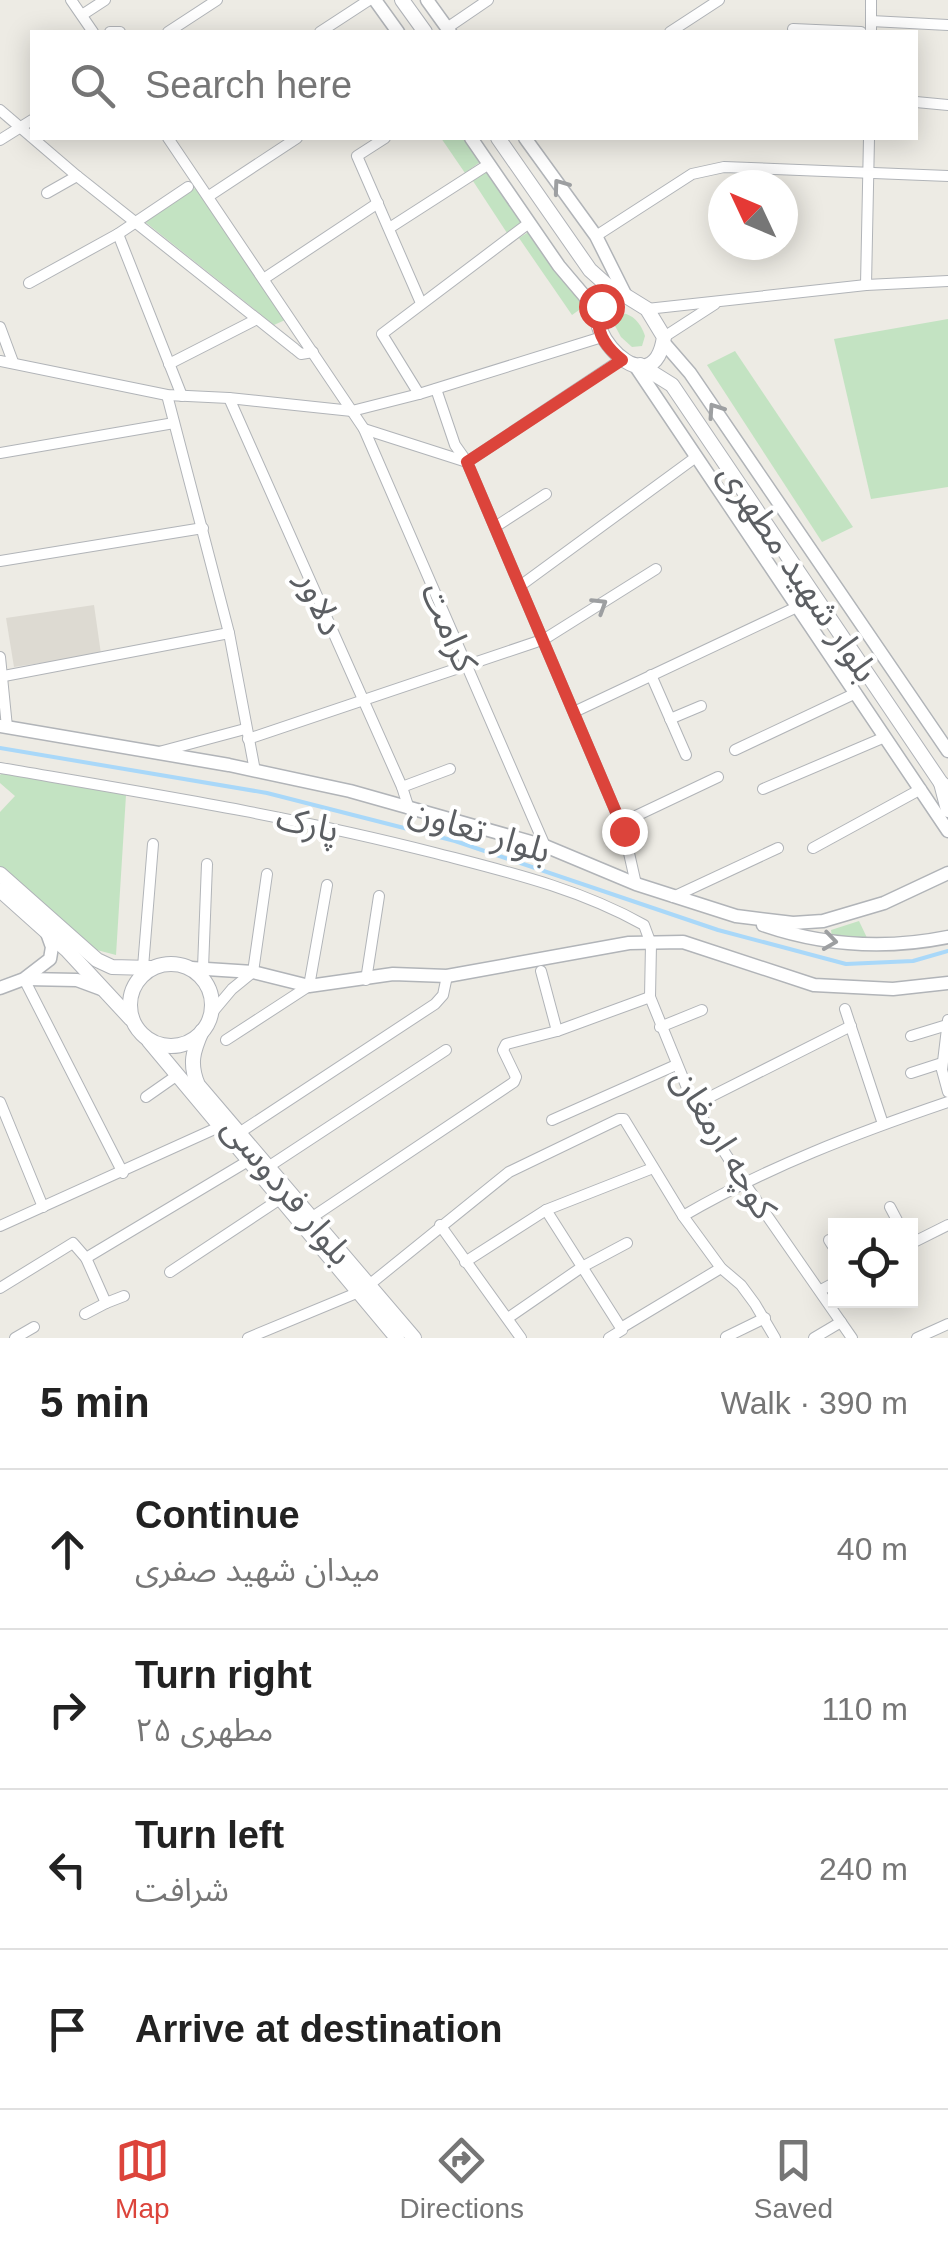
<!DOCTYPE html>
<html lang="en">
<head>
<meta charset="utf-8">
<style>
	body { margin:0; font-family:Arial,"Noto Sans Arabic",sans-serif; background:#f2f2f2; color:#222 }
	.controls { position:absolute; right:30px; bottom:30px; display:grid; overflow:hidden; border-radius:0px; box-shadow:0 5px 25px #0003 }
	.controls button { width:90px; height:90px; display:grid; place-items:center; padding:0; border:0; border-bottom:2px solid #e0e0e0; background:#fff; color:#222; font:50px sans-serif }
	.compass { position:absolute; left:708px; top:170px; width:90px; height:90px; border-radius:50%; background:#fff; box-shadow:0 5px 25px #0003; rotate:314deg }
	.stop { position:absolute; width:30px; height:30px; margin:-22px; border:8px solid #dc443b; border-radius:50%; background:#fff }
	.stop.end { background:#dc443b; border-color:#fff; box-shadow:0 2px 10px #0008 }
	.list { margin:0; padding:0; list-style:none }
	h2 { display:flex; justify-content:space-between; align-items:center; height:130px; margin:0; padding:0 40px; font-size:42px }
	h2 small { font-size:32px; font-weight:400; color:#767676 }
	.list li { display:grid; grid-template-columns:65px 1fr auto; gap:30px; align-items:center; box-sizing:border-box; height:160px; padding:0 40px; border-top:2px solid #e0e0e0 }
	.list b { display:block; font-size:38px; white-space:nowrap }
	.list p { margin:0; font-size:32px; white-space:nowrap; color:#767676 }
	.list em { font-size:32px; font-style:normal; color:#767676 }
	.icon { flex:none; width:55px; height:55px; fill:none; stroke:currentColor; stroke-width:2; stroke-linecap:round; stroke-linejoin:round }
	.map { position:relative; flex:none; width:948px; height:1338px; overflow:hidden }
	.search { position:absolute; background:#fff; box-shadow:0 5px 25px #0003; left:30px; right:30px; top:30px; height:110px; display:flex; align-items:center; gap:25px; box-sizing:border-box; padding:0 35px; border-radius:0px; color:#767676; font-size:38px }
	.sheet { height:770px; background:#fff }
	nav { display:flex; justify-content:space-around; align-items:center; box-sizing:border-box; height:140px; border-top:2px solid #e0e0e0; background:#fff; font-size:28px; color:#767676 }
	nav a { display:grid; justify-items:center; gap:5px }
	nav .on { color:#dc443b }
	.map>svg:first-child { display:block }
	.education { fill:#dddad2 }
	.green { fill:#c3e3c2 }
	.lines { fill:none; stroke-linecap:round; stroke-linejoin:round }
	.stream { stroke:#a9d8f9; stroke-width:4 }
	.minor-casing { stroke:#b1b4b8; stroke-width:12 }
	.tertiary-casing { stroke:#b1b4b8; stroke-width:15 }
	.secondary-casing { stroke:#b0b3b8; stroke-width:16 }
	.minor { stroke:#fff; stroke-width:10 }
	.tertiary { stroke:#fff; stroke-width:12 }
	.secondary { stroke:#fff; stroke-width:14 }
	.oneway { stroke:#9d9fa1 }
	.route { stroke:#dc443b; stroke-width:12 }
	.labels { text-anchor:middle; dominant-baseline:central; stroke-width:8; stroke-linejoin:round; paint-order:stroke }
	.street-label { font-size:35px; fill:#5c5f63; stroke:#fff }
</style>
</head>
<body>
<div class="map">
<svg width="948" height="1338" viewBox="0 0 948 1338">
	<rect width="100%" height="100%" fill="#edebe4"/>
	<!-- education -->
	<path class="education" d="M 94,605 L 101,654 L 14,667 L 6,618 Z"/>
	<!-- green -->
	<g class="green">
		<path d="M 441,138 L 463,138 L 480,162 L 465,173 Z"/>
		<path d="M 488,171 L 523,222 L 507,233 L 473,181 Z"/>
		<path d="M 195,188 L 285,320 L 274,325 L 144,221 Z"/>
		<path d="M 530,231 L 586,305 L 572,315 L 519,238 Z"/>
		<path d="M 619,313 C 633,313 641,324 645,336 L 642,346 L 632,347 L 621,337 L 614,324 Z"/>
		<path d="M 948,319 L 948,487 L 871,499 L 834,339 Z"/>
		<path d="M 735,351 L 853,527 L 822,542 L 707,365 Z"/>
		<path d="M 3,772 L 126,795 L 116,955 L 93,949 L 0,866 L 0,812 L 15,796 L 0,783 L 0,775 Z"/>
		<path d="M 859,921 L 869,942 L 832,937 L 831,930 Z"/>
	</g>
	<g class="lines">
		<!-- stream -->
		<path class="stream" d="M 0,748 L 267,793 L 455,841 L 718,930 L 846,964 L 913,961 L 948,951"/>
		<defs>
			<g id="minor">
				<path d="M 71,0 L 93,32"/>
				<path d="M 82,15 L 105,0"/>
				<path d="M 871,21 L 948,25"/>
				<path d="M 447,28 L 488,0"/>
				<path d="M 793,29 L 861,32"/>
				<path d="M 110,32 L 120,32"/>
				<path d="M 168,32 L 217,0"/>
				<path d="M 320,32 L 369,0"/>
				<path d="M 670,32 L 719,0"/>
				<path d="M 871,32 L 871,0"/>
				<path d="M 916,102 L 948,105"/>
				<path d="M 0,110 L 77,176 L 295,349 L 301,354 L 313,352"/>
				<path d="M 168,138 L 364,429 L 545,846"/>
				<path d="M 385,138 L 357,156 L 421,303"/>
				<path d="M 0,140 L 32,120"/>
				<path d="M 47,193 L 77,176"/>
				<path d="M 209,196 L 297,138"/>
				<path d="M 391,227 L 489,164"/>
				<path d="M 118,234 L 182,396"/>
				<path d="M 596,236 L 692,174 L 724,167 L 948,176"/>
				<path d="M 265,278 L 378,203"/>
				<path d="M 29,283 L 118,234 L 188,187"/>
				<path d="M 866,285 L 869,138"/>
				<path d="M 647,309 L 866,285 L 948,281"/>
				<path d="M 0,327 L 13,362"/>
				<path d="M 664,337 L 715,304"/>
				<path d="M 0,361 L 167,395 L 229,398 L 352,411 L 419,394 L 602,337"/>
				<path d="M 169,364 L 257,319"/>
				<path d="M 436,389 L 455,445 L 467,462 L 624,831 L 636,884"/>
				<path d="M 419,394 L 382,334 L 529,223"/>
				<path d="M 167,395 L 229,633 L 255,771"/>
				<path d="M 229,398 L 402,787 L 409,809"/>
				<path d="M 364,429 L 467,462 L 622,359"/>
				<path d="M 0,453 L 174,423"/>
				<path d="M 495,527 L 546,494"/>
				<path d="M 0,561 L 203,528"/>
				<path d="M 520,586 L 696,457"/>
				<path d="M 543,640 L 656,569"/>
				<path d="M 0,657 L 7,727"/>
				<path d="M 651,675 L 686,755"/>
				<path d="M 4,676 L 229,633"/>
				<path d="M 574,712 L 799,606"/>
				<path d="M 670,719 L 701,706"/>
				<path d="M 248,739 L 536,642"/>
				<path d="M 735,750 L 856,693"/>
				<path d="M 159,752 L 245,729"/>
				<path d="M 0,768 C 146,793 291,816 435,853 C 508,872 578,888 644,925 L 651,944 L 650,997 L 694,1105 L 743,1181 L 852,1338"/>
				<path d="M 402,787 L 450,769"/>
				<path d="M 763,789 L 885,737"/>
				<path d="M 621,823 L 718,777"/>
				<path d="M 813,848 L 921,789"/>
				<path d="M 673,897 L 778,848"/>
				<path d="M 143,967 L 153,844"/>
				<path d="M 203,968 L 207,864"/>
				<path d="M 541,971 L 557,1031"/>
				<path d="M 24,979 L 123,1173"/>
				<path d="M 366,980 L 379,896"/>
				<path d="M 845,1009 L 883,1124"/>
				<path d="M 211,1014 L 232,989 L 253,972 L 267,874"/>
				<path d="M 948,1020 L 942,1070 L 948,1092"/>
				<path d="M 660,1027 L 702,1010"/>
				<path d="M 911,1036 L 947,1025"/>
				<path d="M 226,1040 L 309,986 L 327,885"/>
				<path d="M 911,1073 L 942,1063"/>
				<path d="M 146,1097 L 176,1076"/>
				<path d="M 0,1102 L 43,1207"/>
				<path d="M 694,1105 L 851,1026"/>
				<path d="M 552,1120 L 676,1065"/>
				<path d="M 239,1133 L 435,1004 L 443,995 L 447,976"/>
				<path d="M 268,1167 L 446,1050"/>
				<path d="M 890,1207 L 900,1226"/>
				<path d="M 546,1210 L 621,1328"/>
				<path d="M 683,1216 C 767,1167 857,1133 948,1102"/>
				<path d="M 311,1218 L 514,1082 L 516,1077 L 503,1050 L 506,1044 L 557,1031 L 650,997"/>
				<path d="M 440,1225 L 521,1338"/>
				<path d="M 0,1226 L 219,1127"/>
				<path d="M 829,1240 L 836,1251"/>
				<path d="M 910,1244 L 948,1225"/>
				<path d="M 86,1258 L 106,1303 L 124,1296"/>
				<path d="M 465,1262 L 546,1210 L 653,1168"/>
				<path d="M 170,1272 L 280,1199"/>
				<path d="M 369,1285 L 509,1172 L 619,1119 L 624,1119 L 683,1216 L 721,1268 L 741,1285 L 755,1304 L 775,1338"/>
				<path d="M 0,1288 L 73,1243 L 86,1258 L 248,1161"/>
				<path d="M 821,1290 L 836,1282"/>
				<path d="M 85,1314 L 106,1303"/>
				<path d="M 508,1318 L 582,1267 L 627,1243"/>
				<path d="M 726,1337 L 765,1318"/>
				<path d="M 15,1338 L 34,1327"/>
				<path d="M 248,1338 L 359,1292"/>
				<path d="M 609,1338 L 622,1330 L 621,1328 L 721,1268"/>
				<path d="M 814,1338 L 841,1322"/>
				<path d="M 917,1338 L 948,1324"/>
			</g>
			<g id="tertiary">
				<path d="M 375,0 L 398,32"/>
				<path d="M 427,0 L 450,32"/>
				<path d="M 471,138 L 559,266 L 598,312"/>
				<path d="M 525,138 L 596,236 L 626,296"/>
				<path d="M 664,343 L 690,373 L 948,751"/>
				<path d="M 634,364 L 948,831"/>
				<path d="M 0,726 L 229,765 L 350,791 L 545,846 L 636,884 L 736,916 L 793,923 L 823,921 L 884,903 L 948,873"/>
				<path d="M 763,925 C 824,946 884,950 948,937"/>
				<path d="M 191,968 L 253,972 L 309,986 L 393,974 L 447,976 L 629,943 L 683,942 L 814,985 L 893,989 L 948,983"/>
				<path d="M 26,979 L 77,980 L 104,990"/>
				<path d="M 0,988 L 24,979 L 50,959 L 52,947 L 47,933"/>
			</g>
			<g id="secondary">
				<path d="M 402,0 L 425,32"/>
				<path d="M 498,138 L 590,270 L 619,296"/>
				<path d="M 626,296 L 647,309 L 664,337 C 651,423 548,293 626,296 Z"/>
				<path d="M 640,365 L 672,385 L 941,783 L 948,788"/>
				<path d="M 941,783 L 948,810"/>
				<path d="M 0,874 L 97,960 L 112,967 L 151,968"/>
				<path d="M 0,890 L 67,950 L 131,1019"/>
				<circle cx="171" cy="1005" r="41"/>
				<path d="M 202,1031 C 193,1051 189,1064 198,1085 L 414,1338"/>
				<path d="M 149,1041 L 397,1338"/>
			</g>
		</defs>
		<!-- minor casing -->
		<use href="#minor" class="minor-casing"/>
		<!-- tertiary casing -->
		<use href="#tertiary" class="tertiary-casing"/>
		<!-- secondary casing -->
		<use href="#secondary" class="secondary-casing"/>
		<!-- minor -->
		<use href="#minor" class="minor"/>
		<!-- tertiary -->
		<use href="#tertiary" class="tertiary"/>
		<!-- secondary -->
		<use href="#secondary" class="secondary"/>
	</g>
	<!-- one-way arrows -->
	<defs><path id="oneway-chevron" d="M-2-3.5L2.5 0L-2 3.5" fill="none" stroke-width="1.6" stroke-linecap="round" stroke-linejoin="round" transform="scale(2.5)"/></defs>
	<g class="oneway">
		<use href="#oneway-chevron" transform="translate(560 186) rotate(-126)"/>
		<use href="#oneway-chevron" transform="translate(715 410) rotate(-124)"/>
		<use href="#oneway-chevron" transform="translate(600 605) rotate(-32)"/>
		<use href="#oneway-chevron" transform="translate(830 941) rotate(8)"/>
	</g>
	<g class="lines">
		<!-- route -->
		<path class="route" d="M 601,306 C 593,328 604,346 622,360 L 467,462 L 624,831"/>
	</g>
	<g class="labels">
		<!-- street labels -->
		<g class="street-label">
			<text transform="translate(799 572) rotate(56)">بلوار شهید مطهری</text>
			<text transform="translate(321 603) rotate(66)">دلاور</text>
			<text transform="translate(450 627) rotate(67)">کرامت</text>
			<text transform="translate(308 823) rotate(13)">پارک</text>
			<text transform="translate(480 830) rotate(17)">بلوار تعاون</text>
			<text transform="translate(725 1143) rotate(59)">کوچه ارمغان</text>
			<text transform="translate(288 1190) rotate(50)">بلوار فردوسی</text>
		</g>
	</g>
</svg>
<div class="controls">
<button><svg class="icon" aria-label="locate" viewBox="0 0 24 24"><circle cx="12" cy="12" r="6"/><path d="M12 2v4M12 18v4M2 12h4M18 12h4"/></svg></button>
</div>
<svg class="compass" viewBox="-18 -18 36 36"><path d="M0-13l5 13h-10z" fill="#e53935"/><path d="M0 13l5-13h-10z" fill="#767676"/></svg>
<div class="stop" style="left:601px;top:306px"></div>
<div class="stop end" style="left:624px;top:831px"></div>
<div class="search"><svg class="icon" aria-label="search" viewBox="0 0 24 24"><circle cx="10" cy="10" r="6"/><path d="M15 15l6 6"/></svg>Search here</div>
</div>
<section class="sheet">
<h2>5 min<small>Walk · 390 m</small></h2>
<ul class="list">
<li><svg class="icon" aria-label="ahead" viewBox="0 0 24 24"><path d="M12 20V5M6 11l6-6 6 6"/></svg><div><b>Continue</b><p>میدان شهید صفری</p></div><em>40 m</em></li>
<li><svg class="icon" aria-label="right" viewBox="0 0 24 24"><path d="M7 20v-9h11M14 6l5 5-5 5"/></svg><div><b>Turn right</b><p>مطهری ۲۵</p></div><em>110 m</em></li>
<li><svg class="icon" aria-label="left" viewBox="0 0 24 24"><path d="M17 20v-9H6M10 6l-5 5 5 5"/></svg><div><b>Turn left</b><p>شرافت</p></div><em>240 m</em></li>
<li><svg class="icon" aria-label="arrive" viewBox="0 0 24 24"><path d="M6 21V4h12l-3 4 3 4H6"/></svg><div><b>Arrive at destination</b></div></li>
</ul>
</section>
<nav>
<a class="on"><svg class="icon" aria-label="map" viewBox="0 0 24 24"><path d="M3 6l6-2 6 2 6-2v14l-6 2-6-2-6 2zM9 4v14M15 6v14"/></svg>Map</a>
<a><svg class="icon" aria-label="directions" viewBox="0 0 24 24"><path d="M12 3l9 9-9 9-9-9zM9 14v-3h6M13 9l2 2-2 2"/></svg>Directions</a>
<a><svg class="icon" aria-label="saved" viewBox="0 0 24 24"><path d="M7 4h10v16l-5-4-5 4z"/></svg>Saved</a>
</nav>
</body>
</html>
